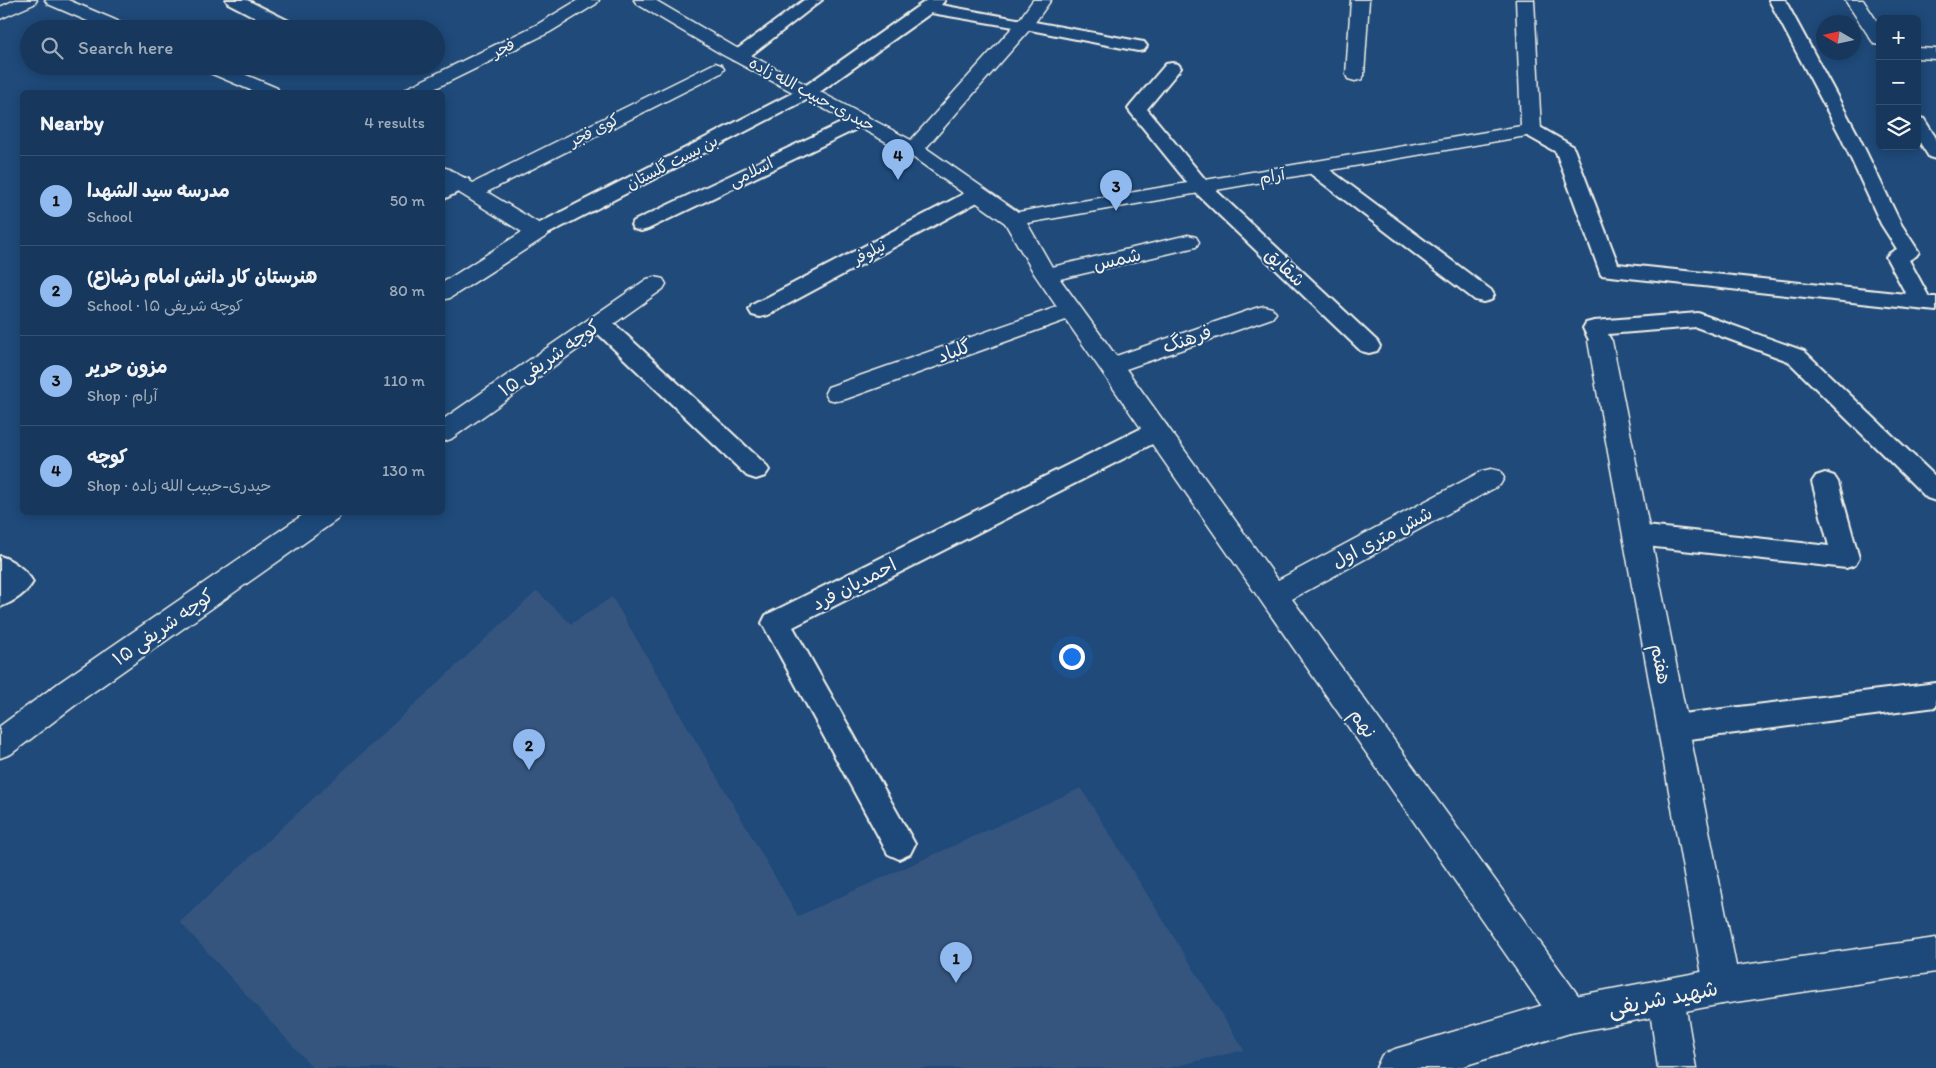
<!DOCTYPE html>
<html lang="en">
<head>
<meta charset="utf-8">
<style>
	body { margin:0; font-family:Itim,"Playpen Sans Arabic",sans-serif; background:#203f62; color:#f1f3f6 }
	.controls { position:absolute; right:15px; top:15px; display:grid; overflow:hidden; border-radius:8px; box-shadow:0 2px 12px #0003 }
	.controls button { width:45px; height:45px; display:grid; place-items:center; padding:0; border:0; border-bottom:1px solid #365272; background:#17385c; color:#f1f3f6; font:25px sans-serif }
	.compass { position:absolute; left:1816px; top:15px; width:45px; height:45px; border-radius:50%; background:#17385c; box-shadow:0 2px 12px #0003; rotate:279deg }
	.you { position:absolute; left:1071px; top:656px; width:18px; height:18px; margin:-12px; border:4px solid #fff; border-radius:50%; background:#1a73e8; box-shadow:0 0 0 8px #1a73e833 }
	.badge { display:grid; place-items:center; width:32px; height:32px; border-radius:50%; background:#90b9f0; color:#111; font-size:16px; font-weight:700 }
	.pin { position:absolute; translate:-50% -41px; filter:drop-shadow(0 1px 2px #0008) }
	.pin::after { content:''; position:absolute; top:26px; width:18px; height:15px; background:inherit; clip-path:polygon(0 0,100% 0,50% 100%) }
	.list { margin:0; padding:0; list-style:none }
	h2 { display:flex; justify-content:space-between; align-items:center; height:65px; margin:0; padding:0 20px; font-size:21px }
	h2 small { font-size:16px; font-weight:400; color:#9eacbb }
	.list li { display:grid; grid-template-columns:32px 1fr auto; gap:15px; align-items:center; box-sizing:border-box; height:90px; padding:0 20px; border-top:1px solid #365272 }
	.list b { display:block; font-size:19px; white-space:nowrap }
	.list p { margin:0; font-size:16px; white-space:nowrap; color:#9eacbb }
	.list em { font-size:16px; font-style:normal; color:#9eacbb }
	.icon { flex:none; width:28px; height:28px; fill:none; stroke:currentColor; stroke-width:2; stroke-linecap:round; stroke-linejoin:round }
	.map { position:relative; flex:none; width:1936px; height:1068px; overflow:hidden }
	.search { position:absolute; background:#17385c; box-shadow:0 2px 12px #0003; left:20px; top:20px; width:425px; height:55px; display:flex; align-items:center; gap:12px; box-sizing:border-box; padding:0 18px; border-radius:28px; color:#9eacbb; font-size:19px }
	.panel { position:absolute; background:#17385c; box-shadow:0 2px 12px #0003; left:20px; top:90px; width:425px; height:425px; border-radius:8px }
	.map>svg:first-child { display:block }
	.built { fill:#35557f }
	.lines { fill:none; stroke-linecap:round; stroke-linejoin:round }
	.lane-casing { stroke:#f4f1e8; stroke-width:4 }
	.street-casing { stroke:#f4f1e8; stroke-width:3 }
	.secondary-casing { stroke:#f4f1e8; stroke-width:3 }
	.primary-casing { stroke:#f4f1e8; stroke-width:3 }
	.lane { fill:#1f4a7a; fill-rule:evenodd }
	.street { fill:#1f4a7a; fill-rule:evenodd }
	.secondary { fill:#1f4a7a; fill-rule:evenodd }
	.primary { fill:#1f4a7a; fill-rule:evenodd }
	.labels { text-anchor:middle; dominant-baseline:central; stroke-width:4; stroke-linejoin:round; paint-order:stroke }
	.far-street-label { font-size:16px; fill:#f4f1e8; stroke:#1f4a7a }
	.street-label { font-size:19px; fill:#f4f1e8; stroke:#1f4a7a }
	.near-street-label { font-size:22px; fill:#f4f1e8; stroke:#1f4a7a }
</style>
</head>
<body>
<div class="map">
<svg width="1936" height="1068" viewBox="0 0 1936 1068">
	<rect width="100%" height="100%" fill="#1f4a7a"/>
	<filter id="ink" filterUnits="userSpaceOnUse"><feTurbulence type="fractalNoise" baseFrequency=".02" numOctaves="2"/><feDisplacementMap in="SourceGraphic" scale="10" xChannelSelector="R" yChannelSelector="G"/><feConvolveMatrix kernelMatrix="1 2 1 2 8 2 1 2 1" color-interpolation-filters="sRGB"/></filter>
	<g filter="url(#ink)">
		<!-- built -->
		<path class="built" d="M 537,591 L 571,624 L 612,597 L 798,916 L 1081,788 L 1244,1050 L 1168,1068 L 313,1068 L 180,922 Z"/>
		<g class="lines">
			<defs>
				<g id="lane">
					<path d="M 226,0 L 247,0 L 297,25 L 299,29 L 278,29 L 228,3 Z"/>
					<path d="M 804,0 L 822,0 L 745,60 L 739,61 L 733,60 L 730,56 L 733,52 Z"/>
					<path d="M 927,0 L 945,0 L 941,5 L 1138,41 L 1144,42 L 1147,46 L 1144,50 L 1138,51 L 1025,29 L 931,13 L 814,96 L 544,236 L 537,238 L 530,236 L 527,232 L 530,228 L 802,88 Z"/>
					<path d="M 1769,0 L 1785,0 L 1858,135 L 1901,224 L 1919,252 L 1916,256 L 1909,260 L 1929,297 L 1936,297 L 1936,311 L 1601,275 L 1556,152 L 1524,134 L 1522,130 L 1524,126 L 1531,124 L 1538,126 L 1571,145 L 1574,149 L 1618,264 L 1906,294 L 1886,257 L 1890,253 L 1897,249 L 1881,224 L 1840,135 Z"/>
					<path d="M 1172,63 L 1178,64 L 1181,68 L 1147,109 L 1209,184 L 1377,341 L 1380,346 L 1377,351 L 1369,353 L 1361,351 L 1195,192 L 1131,113 L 1128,109 L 1131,105 L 1166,64 Z"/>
					<path d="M 860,114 L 867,116 L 869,120 L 867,124 L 648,229 L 641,231 L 634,229 L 631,225 L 634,221 Z"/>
					<path d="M 1917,117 L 1924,119 L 1936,138 L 1936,159 L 1929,157 L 1917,138 Z"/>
					<path d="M 1315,162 L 1322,164 L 1491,290 L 1494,295 L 1491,300 L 1483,302 L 1475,300 L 1308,172 L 1305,168 L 1308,164 Z"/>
					<path d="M 461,177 L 468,179 L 471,183 L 468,187 L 442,200 L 442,185 Z"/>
					<path d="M 978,188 L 985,190 L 988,194 L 985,198 L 768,315 L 760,317 L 752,315 L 749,310 L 752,305 L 971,190 Z"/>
					<path d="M 1698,313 L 1804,351 L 1936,477 L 1936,501 L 1927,498 L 1788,361 L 1696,327 L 1608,334 L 1611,341 L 1608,346 L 1600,348 L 1592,346 L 1583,328 L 1586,323 L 1594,321 Z"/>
					<path d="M 600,316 L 608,318 L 765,464 L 769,470 L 765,476 L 756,479 L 747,476 L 592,328 L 589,323 L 592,318 Z"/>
					<path d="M 1157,423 L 1166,425 L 1169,431 L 1166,437 L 793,627 L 915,844 L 910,854 L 899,859 L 888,854 L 762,623 L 766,615 L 1148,425 Z"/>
					<path d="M 1825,473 L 1834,476 L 1838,482 L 1859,558 L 1855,565 L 1846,568 L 1637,545 L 1628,542 L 1624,535 L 1628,528 L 1637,525 L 1829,546 L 1812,482 L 1816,476 Z"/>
					<path d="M 0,556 C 13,560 26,570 33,582 C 26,594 13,602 0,607 Z"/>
					<path d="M 1936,683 L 1936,707 L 1674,741 L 1663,737 L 1659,728 L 1663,719 L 1674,715 Z"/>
				</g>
				<g id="street">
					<path d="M 45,0 L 68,0 L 127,25 L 130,29 L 106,29 L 48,4 Z"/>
					<path d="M 578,0 L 599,0 L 596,4 L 550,32 L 428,92 L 405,92 L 407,88 L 538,24 Z"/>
					<path d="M 634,0 L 655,0 L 735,47 L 911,140 L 1019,20 L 1033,0 L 1051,0 L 1031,28 L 926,148 L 1018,212 L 1521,126 L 1516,0 L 1534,0 L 1541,130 L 1538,134 L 1027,223 L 1052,267 L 1188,235 L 1196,237 L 1199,242 L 1196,247 L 1060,279 L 1116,356 L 1256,308 L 1264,306 L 1272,308 L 1276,313 L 1272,318 L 1126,369 L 1278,580 L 1482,471 L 1491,469 L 1500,471 L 1504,478 L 1500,485 L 1292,599 L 1583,1002 L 1588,1015 L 1583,1028 L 1570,1033 L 1557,1028 L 1066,320 L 846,399 L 837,401 L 828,399 L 825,393 L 828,387 L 1057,307 L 1035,275 L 1005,223 L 907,153 L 723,55 L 637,4 Z"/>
					<path d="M 1351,0 L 1369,0 L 1364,75 L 1362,79 L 1355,81 L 1348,79 L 1346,75 Z"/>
					<path d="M 1845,0 L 1863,0 L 1880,26 L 1880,45 L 1874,44 Z"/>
					<path d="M 1917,48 L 1936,49 L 1936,59 L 1917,58 Z"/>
					<path d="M 715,63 L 721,65 L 724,69 L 721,73 L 487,192 L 545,227 L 548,232 L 545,237 L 450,298 L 442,300 L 442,283 L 522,232 L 442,182 L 442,167 L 449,169 L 473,183 Z"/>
					<path d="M 200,66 L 225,66 L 277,88 L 279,92 L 255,92 L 203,70 Z"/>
					<path d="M 655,277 L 663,279 L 666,284 L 663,289 L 451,439 L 442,442 L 442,420 L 647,279 Z"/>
					<path d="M 1600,333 L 1608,336 L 1612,341 L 1740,986 L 1735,999 L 1722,1004 L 1709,999 L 1704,986 L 1588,341 L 1592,336 Z"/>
					<path d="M 307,512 L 341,512 L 338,519 L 82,700 L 11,754 L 0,758 L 0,726 L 60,682 Z"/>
					<path d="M 1666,979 L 1679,984 L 1684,997 L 1696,1068 L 1658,1068 L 1648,997 L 1653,984 Z"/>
				</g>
				<path id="secondary" d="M 1936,938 L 1936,972 L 1722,1004 L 1570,1033 L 1457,1068 L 1376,1068 L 1382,1055 L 1395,1049 L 1570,997 L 1722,968 Z"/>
				<path id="primary" d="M 15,0 L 37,0 L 34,4 L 0,19 L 0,7 Z"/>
			</defs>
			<!-- lane casing -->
			<use href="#lane" class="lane-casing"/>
			<!-- street casing -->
			<use href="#street" class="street-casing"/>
			<!-- secondary casing -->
			<use href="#secondary" class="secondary-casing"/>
			<!-- primary casing -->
			<use href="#primary" class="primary-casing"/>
			<!-- lane -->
			<use href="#lane" class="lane"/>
			<!-- street -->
			<use href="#street" class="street"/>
			<!-- secondary -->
			<use href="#secondary" class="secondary"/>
			<!-- primary -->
			<use href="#primary" class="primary"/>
		</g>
	</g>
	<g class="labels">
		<!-- far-street labels -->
		<g class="far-street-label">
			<text transform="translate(503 48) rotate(-27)">فجر</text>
			<text transform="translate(812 94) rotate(28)">حیدری-حبیب الله زاده</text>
			<text transform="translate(594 130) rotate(-27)">کوی فجر</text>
			<text transform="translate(672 162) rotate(-27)">بن بست گلستان</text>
			<text transform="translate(751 172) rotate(-26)">اسلامی</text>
			<text transform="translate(1272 176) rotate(-10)">آرام</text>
			<text transform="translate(869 252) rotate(-28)">نیلوفر</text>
		</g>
		<!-- street labels -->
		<g class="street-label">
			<text transform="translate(1117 259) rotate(-13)">شمس</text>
			<text transform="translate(1285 267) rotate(43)">شقایق</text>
			<text transform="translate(1187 339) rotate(-19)">فرهنگ</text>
			<text transform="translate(954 351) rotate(-20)">گلباد</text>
			<text transform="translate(549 358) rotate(-35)">کوچه شریفی ۱۵</text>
			<text transform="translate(1382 537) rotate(-28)">شش متری اول</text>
			<text transform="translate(854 584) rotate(-27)">احمدیان فرد</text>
			<text transform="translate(163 627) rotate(-35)">کوچه شریفی ۱۵</text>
			<text transform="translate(1661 664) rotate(79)">هفتم</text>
			<text transform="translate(1363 723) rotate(55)">نهم</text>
		</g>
		<!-- near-street labels -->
		<g class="near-street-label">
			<text transform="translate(1663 998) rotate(-11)">شهید شریفی</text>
		</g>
	</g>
</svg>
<div class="controls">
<button>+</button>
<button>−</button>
<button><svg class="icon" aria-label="layers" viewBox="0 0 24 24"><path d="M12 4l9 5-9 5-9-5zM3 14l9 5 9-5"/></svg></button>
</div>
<svg class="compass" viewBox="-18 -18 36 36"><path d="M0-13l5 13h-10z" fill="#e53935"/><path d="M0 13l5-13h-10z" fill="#9eacbb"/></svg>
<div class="you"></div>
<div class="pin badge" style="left:956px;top:983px">1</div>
<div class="pin badge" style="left:529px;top:770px">2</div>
<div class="pin badge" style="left:1116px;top:211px">3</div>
<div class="pin badge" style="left:898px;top:180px">4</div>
<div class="search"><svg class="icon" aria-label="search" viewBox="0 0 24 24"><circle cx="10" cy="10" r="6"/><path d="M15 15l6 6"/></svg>Search here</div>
<section class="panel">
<h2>Nearby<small>4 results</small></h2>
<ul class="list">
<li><span class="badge">1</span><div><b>مدرسه سید الشهدا</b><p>School</p></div><em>50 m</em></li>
<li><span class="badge">2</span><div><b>هنرستان کار دانش امام رضا(ع)</b><p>School · کوچه شریفی ۱۵</p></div><em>80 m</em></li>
<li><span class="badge">3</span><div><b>مزون حریر</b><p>Shop · آرام</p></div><em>110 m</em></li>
<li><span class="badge">4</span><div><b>کوچه</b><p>Shop · حیدری-حبیب الله زاده</p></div><em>130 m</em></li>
</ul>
</section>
</div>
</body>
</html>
